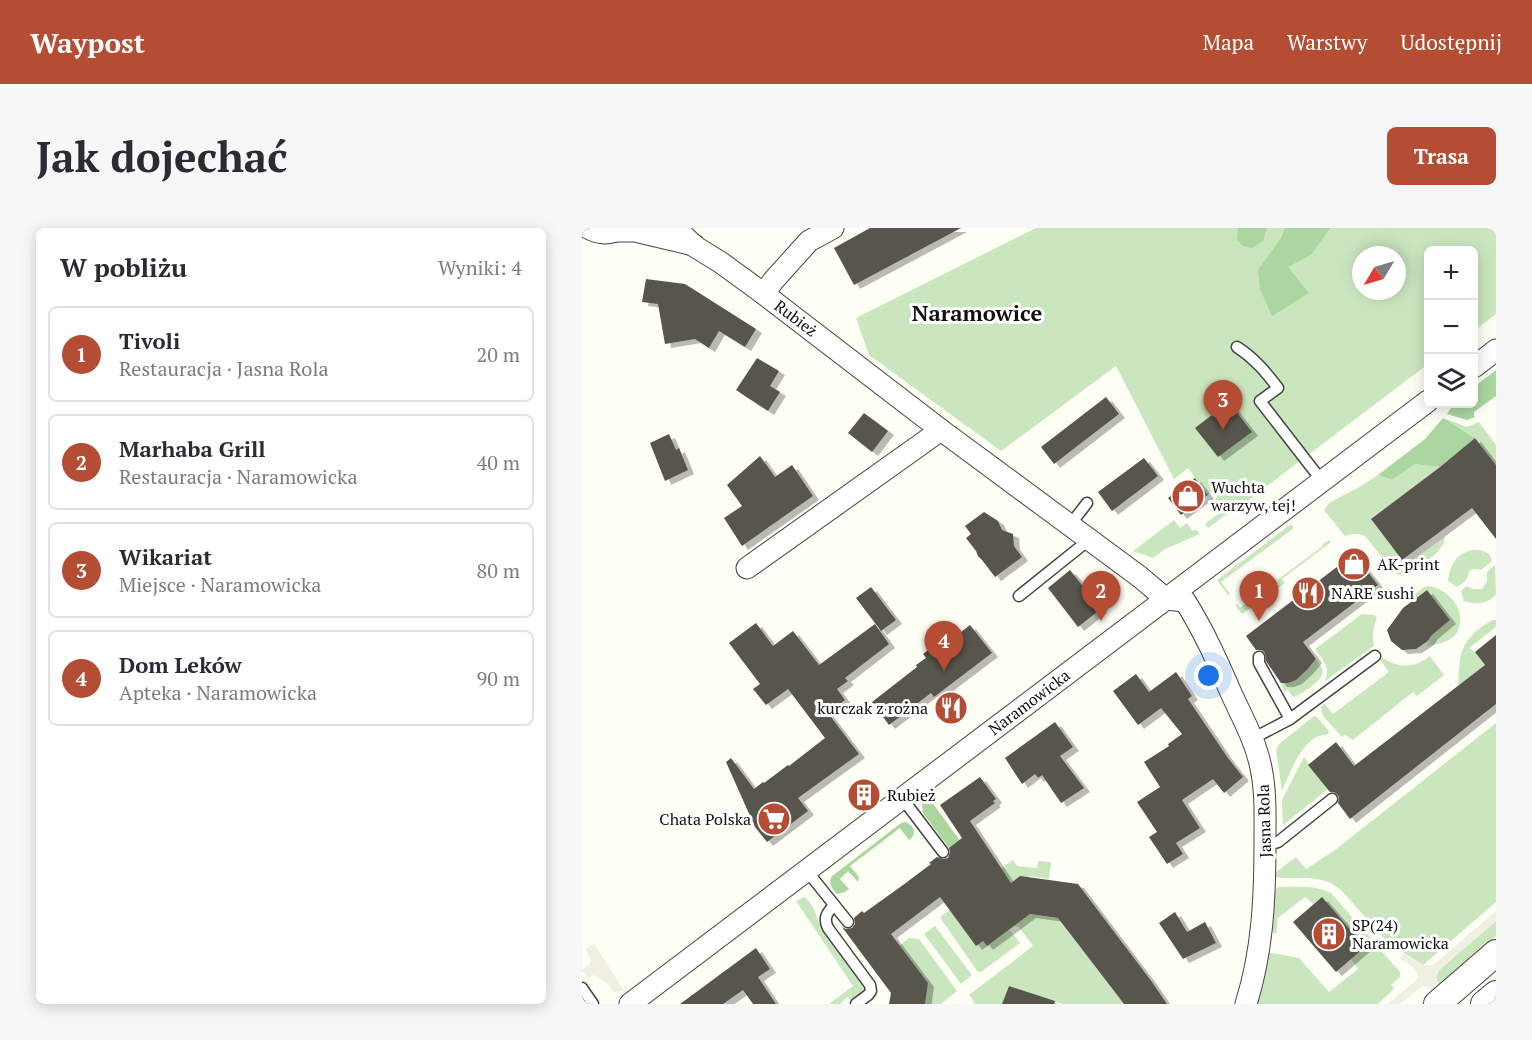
<!DOCTYPE html>
<html lang="pl">
<head>
<meta charset="utf-8">
<style>
	body { margin:0; font-family:"PT Serif",serif; background:#f7f7f7; color:#2b2b33 }
	.controls { position:absolute; right:18px; top:18px; display:grid; overflow:hidden; border-radius:9px; box-shadow:0 3px 15px #0003 }
	.controls button { width:54px; height:54px; display:grid; place-items:center; padding:0; border:0; border-bottom:2px solid #e1e1e2; background:#fff; color:#2b2b33; font:30px sans-serif }
	.compass { position:absolute; left:770px; top:18px; width:54px; height:54px; border-radius:50%; background:#fff; box-shadow:0 3px 15px #0003; rotate:232deg }
	.you { position:absolute; left:627px; top:448px; width:21px; height:21px; margin:-15px; border:4px solid #fff; border-radius:50%; background:#1a73e8; box-shadow:0 0 0 9px #1a73e833 }
	.badge { display:grid; place-items:center; width:39px; height:39px; border-radius:50%; background:#b44d33; color:#fff; font-size:20px; font-weight:700 }
	.pin { position:absolute; translate:-50% -50px; filter:drop-shadow(0 2px 3px #0008) }
	.pin::after { content:''; position:absolute; top:32px; width:21px; height:18px; background:inherit; clip-path:polygon(0 0,100% 0,50% 100%) }
	.list { margin:0; padding:0; list-style:none }
	h2 { display:flex; justify-content:space-between; align-items:center; height:78px; margin:0; padding:0 24px; font-size:26px }
	h2 small { font-size:20px; font-weight:400; color:#7c7c81 }
	.list li { display:grid; grid-template-columns:39px 1fr auto; gap:18px; align-items:center; box-sizing:border-box; height:96px; margin:0 12px 12px; padding:0 12px; border:2px solid #e1e1e2; border-radius:9px }
	.list b { display:block; font-size:22px; white-space:nowrap }
	.list p { margin:0; font-size:20px; white-space:nowrap; color:#7c7c81 }
	.list em { font-size:20px; font-style:normal; color:#7c7c81 }
	.icon { flex:none; width:33px; height:33px; fill:none; stroke:currentColor; stroke-width:2; stroke-linecap:round; stroke-linejoin:round }
	.map { position:relative; flex:none; width:914px; height:776px; overflow:hidden; border-radius:9px }
	header { display:flex; align-items:center; gap:36px; box-sizing:border-box; height:84px; padding:0 30px; background:#b44d33; color:#fff }
	header strong { font-size:28px }
	nav { display:flex; gap:33px; margin-inline-start:auto; font-size:21px }
	.intro { display:flex; align-items:center; justify-content:space-between; box-sizing:border-box; height:144px; padding:0 36px }
	h1 { margin:0; font-size:42px }
	.button { padding:15px 27px; border-radius:9px; background:#b44d33; color:#fff; font-size:21px; font-weight:700 }
	main { display:flex; gap:36px; padding:0 36px }
	aside { flex:1; background:#fff; border-radius:9px; box-shadow:0 3px 15px #0003 }
	.map>svg:first-child { display:block }
	.green { fill:#cae6bf; fill-rule:evenodd }
	.forest { fill:#abd6a0 }
	.plaza { fill:#efefe2 }
	.building { fill:#58544d; filter:url(#shadow) }
	.lines { fill:none; stroke-linecap:round; stroke-linejoin:round }
	.service-casing { stroke:#434343; stroke-width:13 }
	.minor-casing { stroke:#434343; stroke-width:23 }
	.tertiary-casing { stroke:#434343; stroke-width:28 }
	.service { stroke:#fff; stroke-width:10 }
	.minor { stroke:#fff; stroke-width:21 }
	.tertiary { stroke:#fff; stroke-width:26 }
	.labels { text-anchor:middle; dominant-baseline:central; stroke-width:6; stroke-linejoin:round; paint-order:stroke }
	.street-label { font-size:16px; fill:#101010; stroke:#fff }
	.poi-label { font-size:16px; fill:#101010; stroke:#fff; text-anchor:start }
	.district-label { font-size:22px; font-weight:bold; fill:#101010; stroke:#fff }
</style>
</head>
<body>
<header>
<strong>Waypost</strong>
<nav><a>Mapa</a><a>Warstwy</a><a>Udostępnij</a></nav>
</header>
<div class="intro"><h1>Jak dojechać</h1><a class="button">Trasa</a></div>
<main>
<aside>
<h2>W pobliżu<small>Wyniki: 4</small></h2>
<ul class="list">
<li><span class="badge">1</span><div><b>Tivoli</b><p>Restauracja · Jasna Rola</p></div><em>20 m</em></li>
<li><span class="badge">2</span><div><b>Marhaba Grill</b><p>Restauracja · Naramowicka</p></div><em>40 m</em></li>
<li><span class="badge">3</span><div><b>Wikariat</b><p>Miejsce · Naramowicka</p></div><em>80 m</em></li>
<li><span class="badge">4</span><div><b>Dom Leków</b><p>Apteka · Naramowicka</p></div><em>90 m</em></li>
</ul>
</aside>
<div class="map">
<svg width="914" height="776" viewBox="0 0 914 776">
	<defs>
		<filter id="shadow"><feDropShadow dx="6" dy="4" stdDeviation="0" flood-color="#0004"/></filter>
	</defs>
	<rect width="100%" height="100%" fill="#fdfef4"/>
	<!-- green -->
	<g class="green">
		<path d="M 454,0 L 914,0 L 914,86 L 892,103 L 892,22 L 846,22 L 846,136 L 656,280 L 642,288 L 626,300 L 623,296 L 639,284 L 633,277 L 637,258 L 626,267 L 606,240 L 592,251 L 534,138 L 419,223 L 287,127 L 274,90 ZM 779,27 L 815,27 L 815,63 L 779,63 Z"/>
		<path d="M 861,190 L 885,199 L 897,194 L 914,217 L 914,237 L 893,210 Z"/>
		<path d="M 833,236 L 858,239 L 789,291 L 824,338 L 862,309 L 863,310 L 862,315 L 854,326 L 827,346 L 822,348 L 814,346 L 783,308 C 775,305 771,305 763,308 L 742,282 L 747,275 L 779,258 L 796,247 L 810,252 Z"/>
		<path d="M 592,292 L 598,300 L 605,295 L 611,303 L 614,301 L 618,306 L 583,321 L 571,330 L 551,323 Z"/>
		<path d="M 709,296 L 712,300 L 639,354 L 648,366 L 646,367 L 635,352 Z"/>
		<path d="M 747,312 L 749,314 L 700,351 L 703,355 L 660,386 L 653,377 L 655,376 L 658,380 L 741,318 L 740,317 Z"/>
		<path d="M 890,322 C 899,322 908,323 910,333 L 899,342 C 884,338 889,346 883,353 C 881,355 878,357 875,359 L 866,353 C 868,337 874,326 890,322 Z"/>
		<path d="M 913,337 L 914,367 C 904,376 895,377 882,373 L 879,363 L 885,358 L 891,361 L 900,361 L 905,353 L 905,344 Z"/>
		<path d="M 846,358 C 863,360 881,377 878,395 C 877,400 876,405 872,408 C 865,415 854,416 845,418 L 850,407 L 868,392 L 845,362 L 830,373 L 828,370 L 842,359 Z"/>
		<path d="M 780,386 L 792,387 L 795,389 C 791,399 790,407 792,418 L 743,453 C 749,440 741,432 733,421 Z"/>
		<path d="M 911,392 L 914,392 L 914,399 L 887,420 L 893,424 L 903,437 L 877,457 L 876,455 C 877,447 877,439 878,431 C 881,413 895,400 911,392 Z"/>
		<path d="M 848,428 L 862,447 L 835,468 L 831,464 L 771,512 L 763,507 L 760,509 L 741,488 L 739,479 L 742,475 L 751,486 L 807,444 L 798,432 L 801,430 C 817,441 833,440 848,428 Z"/>
		<path d="M 734,431 C 736,435 741,439 741,444 C 740,453 719,467 711,469 L 706,462 L 702,464 L 699,455 C 715,454 725,444 734,431 Z"/>
		<path d="M 734,488 L 747,503 L 746,506 C 742,507 737,507 733,510 C 717,519 707,547 700,563 L 694,522 L 697,516 L 731,489 Z"/>
		<path d="M 914,495 L 914,674 L 841,737 L 805,714 L 760,663 C 745,649 729,650 709,650 C 701,650 696,651 690,647 L 714,629 L 724,641 L 753,622 Z"/>
		<path d="M 722,529 L 746,561 L 701,597 L 700,572 Z"/>
		<path d="M 431,632 L 435,638 L 455,640 L 456,633 L 469,634 L 467,651 L 447,648 L 447,650 L 434,651 L 425,658 L 414,644 Z"/>
		<path d="M 697,659 C 715,659 733,657 749,665 L 818,744 L 818,749 L 809,757 L 812,760 L 811,762 L 796,776 L 672,776 L 684,724 L 717,730 L 747,764 L 776,741 L 769,731 L 740,669 L 731,676 L 723,669 L 696,690 L 694,706 L 688,702 L 690,663 Z"/>
		<path d="M 222,669 C 232,675 234,688 238,697 L 282,758 L 281,764 L 270,775 L 266,769 L 259,775 L 259,776 L 247,776 L 271,758 L 214,673 Z"/>
		<path d="M 368,682 L 401,713 L 404,717 L 427,701 L 438,715 L 399,744 L 396,744 L 359,691 L 359,688 Z"/>
		<path d="M 448,686 L 476,690 L 542,776 L 480,776 L 427,758 L 420,776 L 392,776 L 391,772 L 387,767 L 451,718 L 436,698 L 432,698 Z"/>
		<path d="M 914,693 L 914,708 L 857,757 L 854,750 L 857,742 Z"/>
		<path d="M 353,698 L 390,747 L 379,756 L 342,706 Z"/>
		<path d="M 327,710 L 337,711 L 375,763 L 359,776 L 343,776 L 317,718 Z"/>
	</g>
	<!-- forest -->
	<g class="forest">
		<path d="M 656,0 L 685,0 L 681,13 L 670,20 L 661,18 L 655,12 Z"/>
		<path d="M 703,0 L 748,0 L 729,27 L 706,39 L 727,65 L 690,88 L 678,61 L 676,42 L 699,10 Z"/>
		<path d="M 914,142 L 914,168 L 892,184 L 892,187 L 893,189 L 885,192 L 865,186 L 872,176 L 892,176 L 892,159 Z"/>
		<path d="M 861,190 L 893,210 L 858,239 L 833,236 L 810,252 L 796,247 L 843,211 Z"/>
		<path d="M 347,570 L 400,643 L 390,651 L 341,585 L 340,576 Z"/>
		<path d="M 323,594 C 332,597 336,606 327,612 L 318,600 L 268,638 L 277,649 L 276,654 L 266,643 L 258,651 L 267,661 L 263,664 L 255,666 C 250,661 247,656 249,649 L 319,595 Z"/>
	</g>
	<!-- plaza -->
	<g class="plaza">
		<path d="M 914,683 L 914,693 L 857,742 L 854,750 L 859,758 L 852,764 L 845,759 L 840,758 L 818,776 L 806,776 L 832,754 L 836,749 L 834,742 L 831,739 L 817,730 L 822,726 L 841,737 L 845,738 L 851,737 Z"/>
		<path d="M 12,716 L 41,761 L 44,763 L 32,764 L 26,756 L 12,747 L 5,750 L 0,742 L 8,736 L 9,732 L 4,721 Z"/>
	</g>
	<!-- building -->
	<g class="building">
		<path d="M 288,0 L 379,0 L 272,57 L 252,20 Z"/>
		<path d="M 64,51 L 103,56 L 174,101 L 163,119 L 137,103 L 127,120 L 113,111 L 83,116 L 76,76 L 60,74 Z"/>
		<path d="M 175,130 L 197,143 L 188,158 L 198,164 L 186,183 L 154,162 Z"/>
		<path d="M 524,169 L 537,186 L 472,236 L 459,219 Z"/>
		<path d="M 647,174 L 670,204 L 636,229 L 613,200 Z"/>
		<path d="M 282,185 L 306,203 L 290,224 L 266,205 Z"/>
		<path d="M 87,206 L 94,222 L 97,220 L 106,242 L 83,253 L 68,215 Z"/>
		<path d="M 893,210 L 914,237 L 914,311 L 890,280 L 820,332 L 789,291 L 858,239 Z"/>
		<path d="M 178,228 L 193,249 L 210,237 L 231,268 L 160,318 L 142,290 L 160,278 L 145,257 Z"/>
		<path d="M 562,230 L 576,248 L 530,283 L 516,264 Z"/>
		<path d="M 613,250 L 626,267 L 599,287 L 586,270 Z"/>
		<path d="M 402,284 L 416,293 L 420,302 L 431,306 L 432,318 L 440,329 L 413,349 L 400,332 L 396,328 L 394,323 L 384,310 L 389,306 L 383,298 Z"/>
		<path d="M 772,326 L 796,357 L 721,414 L 734,431 L 725,442 L 714,452 L 706,455 L 699,455 L 684,433 L 683,425 L 680,422 L 674,422 L 664,408 Z"/>
		<path d="M 488,342 L 519,381 L 496,399 L 466,360 Z"/>
		<path d="M 289,359 L 314,392 L 299,403 L 274,370 Z"/>
		<path d="M 845,362 L 868,392 L 850,407 L 846,413 L 834,421 L 820,422 L 809,413 L 805,402 L 821,380 Z"/>
		<path d="M 174,395 L 191,418 L 211,403 L 237,437 L 293,396 L 307,416 L 263,450 L 266,453 L 255,461 L 263,472 L 246,485 L 277,526 L 216,570 L 226,583 L 185,614 L 173,599 L 144,534 L 149,530 L 172,561 L 181,554 L 182,555 L 206,537 L 207,538 L 243,510 L 206,461 L 184,477 L 171,461 L 178,456 L 147,415 Z"/>
		<path d="M 388,397 L 410,425 L 352,469 L 349,465 L 307,497 L 290,474 L 335,439 L 334,437 L 344,430 L 341,426 L 375,400 L 379,404 Z"/>
		<path d="M 914,407 L 914,476 L 768,591 L 756,575 L 757,570 L 756,567 L 752,564 L 748,564 L 726,537 L 754,514 L 772,538 L 903,437 L 893,424 Z"/>
		<path d="M 594,444 L 610,468 L 606,471 L 646,530 L 661,549 L 642,565 L 631,551 L 600,572 L 618,600 L 594,615 L 601,626 L 585,636 L 567,609 L 575,604 L 555,574 L 578,559 L 562,534 L 587,518 L 586,516 L 600,506 L 579,480 L 556,497 L 531,463 L 554,446 L 567,464 Z"/>
		<path d="M 473,494 L 491,519 L 478,528 L 502,560 L 479,575 L 460,547 L 456,550 L 453,546 L 440,556 L 423,530 Z"/>
		<path d="M 398,549 L 414,571 L 411,573 L 413,575 L 388,593 L 429,655 L 438,648 L 496,656 L 570,754 L 585,776 L 542,776 L 476,690 L 448,686 L 405,718 L 401,713 L 394,718 L 358,669 L 309,706 L 346,755 L 343,776 L 307,776 L 309,765 L 260,699 L 264,701 L 270,700 L 273,696 L 272,690 L 280,683 L 282,685 L 321,657 L 349,636 L 347,635 L 355,629 L 361,631 L 366,630 L 368,624 L 367,620 L 380,610 L 358,577 Z"/>
		<path d="M 740,669 L 783,719 L 754,744 L 711,694 Z"/>
		<path d="M 593,684 L 605,704 L 623,694 L 634,715 L 601,731 L 577,695 Z"/>
		<path d="M 174,720 L 188,741 L 176,749 L 194,776 L 171,776 L 161,762 L 141,776 L 98,776 Z"/>
		<path d="M 427,758 L 473,773 L 472,776 L 420,776 Z"/>
	</g>
	<g class="lines">
		<defs>
			<g id="service">
				<path d="M 655,119 C 672,130 683,143 696,160 L 678,173 L 740,253"/>
				<path d="M 488,297 L 505,275"/>
				<path d="M 437,368 L 508,311"/>
				<path d="M 677,429 L 677,435 L 708,491"/>
				<path d="M 670,511 L 708,491 L 793,428"/>
				<path d="M 320,570 L 361,624"/>
				<path d="M 683,618 L 696,614 L 750,571"/>
				<path d="M 225,643 L 266,694"/>
				<path d="M 252,677 C 245,685 241,690 246,700 L 288,757 L 289,763 L 286,767 L 274,776"/>
				<path d="M 0,760 L 11,776"/>
			</g>
			<g id="minor">
				<path d="M 6,0 C 17,6 28,7 39,0"/>
				<path d="M 94,0 L 112,18 L 138,34 L 182,66 L 359,202 L 558,349 L 584,371"/>
				<path d="M 35,3 L 53,3 L 112,17"/>
				<path d="M 182,66 L 191,53 L 227,13 L 251,0"/>
				<path d="M 892,139 L 914,122"/>
				<path d="M 165,340 L 359,202"/>
				<path d="M 584,371 L 603,373 C 622,403 636,435 650,467 C 661,491 674,514 679,540 C 684,564 683,588 683,613 C 683,668 681,722 664,776"/>
				<path d="M 48,776 L 846,173"/>
			</g>
			<g id="tertiary">
				<path d="M 855,776 L 914,725"/>
				<path d="M 902,776 L 914,766"/>
			</g>
		</defs>
		<!-- service casing -->
		<use href="#service" class="service-casing"/>
		<!-- minor casing -->
		<use href="#minor" class="minor-casing"/>
		<!-- tertiary casing -->
		<use href="#tertiary" class="tertiary-casing"/>
		<!-- service -->
		<use href="#service" class="service"/>
		<!-- minor -->
		<use href="#minor" class="minor"/>
		<!-- tertiary -->
		<use href="#tertiary" class="tertiary"/>
	</g>
	<!-- icons -->
	<defs>
		<symbol id="shop-disc" viewBox="-11 -11 22 22"><circle r="9.5" fill="#b44d33" stroke="#fff"/><path d="M-5-2.5h2.3a2.7 3.5 0 0 1 5.4 0H5L5.5 6h-11ZM-1.5-2.5h3a1.5 2.3 0 0 0-3 0Z" fill="#fff"/></symbol>
		<symbol id="restaurant-disc" viewBox="-11 -11 22 22"><circle r="9.5" fill="#b44d33" stroke="#fff"/><path d="M-5-6h1v4h1v-4h1v4h1v-4h1v5L-1.5 .5V6h-2V.5L-5-1ZM5-6V6H3V1.5H1.5Q1.5-4 5-6Z" fill="#fff"/></symbol>
		<symbol id="building-disc" viewBox="-11 -11 22 22"><circle r="9.5" fill="#b44d33" stroke="#fff"/><path d="M-4-6H4V6H1V3H-1V6H-4ZM-2.5-4.3h1.7v1.8h-1.7ZM.8-4.3h1.7v1.8H.8ZM-2.5-1h1.7V.8h-1.7ZM.8-1h1.7V.8H.8Z" fill="#fff"/></symbol>
		<symbol id="supermarket-disc" viewBox="-11 -11 22 22"><circle r="9.5" fill="#b44d33" stroke="#fff"/><path d="M-6-5.5h2.5l.6 2H6L4.5 2H-2.5L-4.4-4H-6ZM-1.5 3.2a1.3 1.3 0 1 0 .1 0ZM3 3.2a1.3 1.3 0 1 0 .1 0Z" fill="#fff"/></symbol>
	</defs>
	<g fill-rule="evenodd">
		<use href="#shop-disc" x="587" y="249" width="38" height="38"/>
		<use href="#shop-disc" x="753" y="317" width="38" height="38"/>
		<use href="#restaurant-disc" x="707" y="346" width="38" height="38"/>
		<use href="#restaurant-disc" x="350" y="461" width="38" height="38"/>
		<use href="#building-disc" x="263" y="548" width="38" height="38"/>
		<use href="#supermarket-disc" x="173" y="572" width="38" height="38"/>
		<use href="#building-disc" x="728" y="687" width="38" height="38"/>
	</g>
	<g class="labels">
		<!-- street labels -->
		<g class="street-label">
			<text transform="translate(214 90) rotate(37)">Rubież</text>
			<text transform="translate(447 474) rotate(-37)">Naramowicka</text>
			<text transform="translate(682 593) rotate(-92)">Jasna Rola</text>
		</g>
		<!-- poi labels -->
		<g class="poi-label">
			<text x="629" y="259">Wuchta<tspan x="629" dy="18">warzyw, tej!</tspan></text>
			<text x="795" y="336">AK-print</text>
			<text x="749" y="365">NARE sushi</text>
			<text x="346" y="480" text-anchor="end">kurczak z rożna</text>
			<text x="305" y="567">Rubież</text>
			<text x="169" y="591" text-anchor="end">Chata Polska</text>
			<text x="770" y="697">SP(24)<tspan x="770" dy="18">Naramowicka</tspan></text>
		</g>
		<!-- district labels -->
		<g class="district-label">
			<text x="395" y="84">Naramowice</text>
		</g>
	</g>
</svg>
<div class="controls">
<button>+</button>
<button>−</button>
<button><svg class="icon" aria-label="layers" viewBox="0 0 24 24"><path d="M12 4l9 5-9 5-9-5zM3 14l9 5 9-5"/></svg></button>
</div>
<svg class="compass" viewBox="-18 -18 36 36"><path d="M0-13l5 13h-10z" fill="#e53935"/><path d="M0 13l5-13h-10z" fill="#7c7c81"/></svg>
<div class="you"></div>
<div class="pin badge" style="left:677px;top:393px">1</div>
<div class="pin badge" style="left:519px;top:393px">2</div>
<div class="pin badge" style="left:641px;top:202px">3</div>
<div class="pin badge" style="left:362px;top:443px">4</div>
</div>
</main>
</body>
</html>
